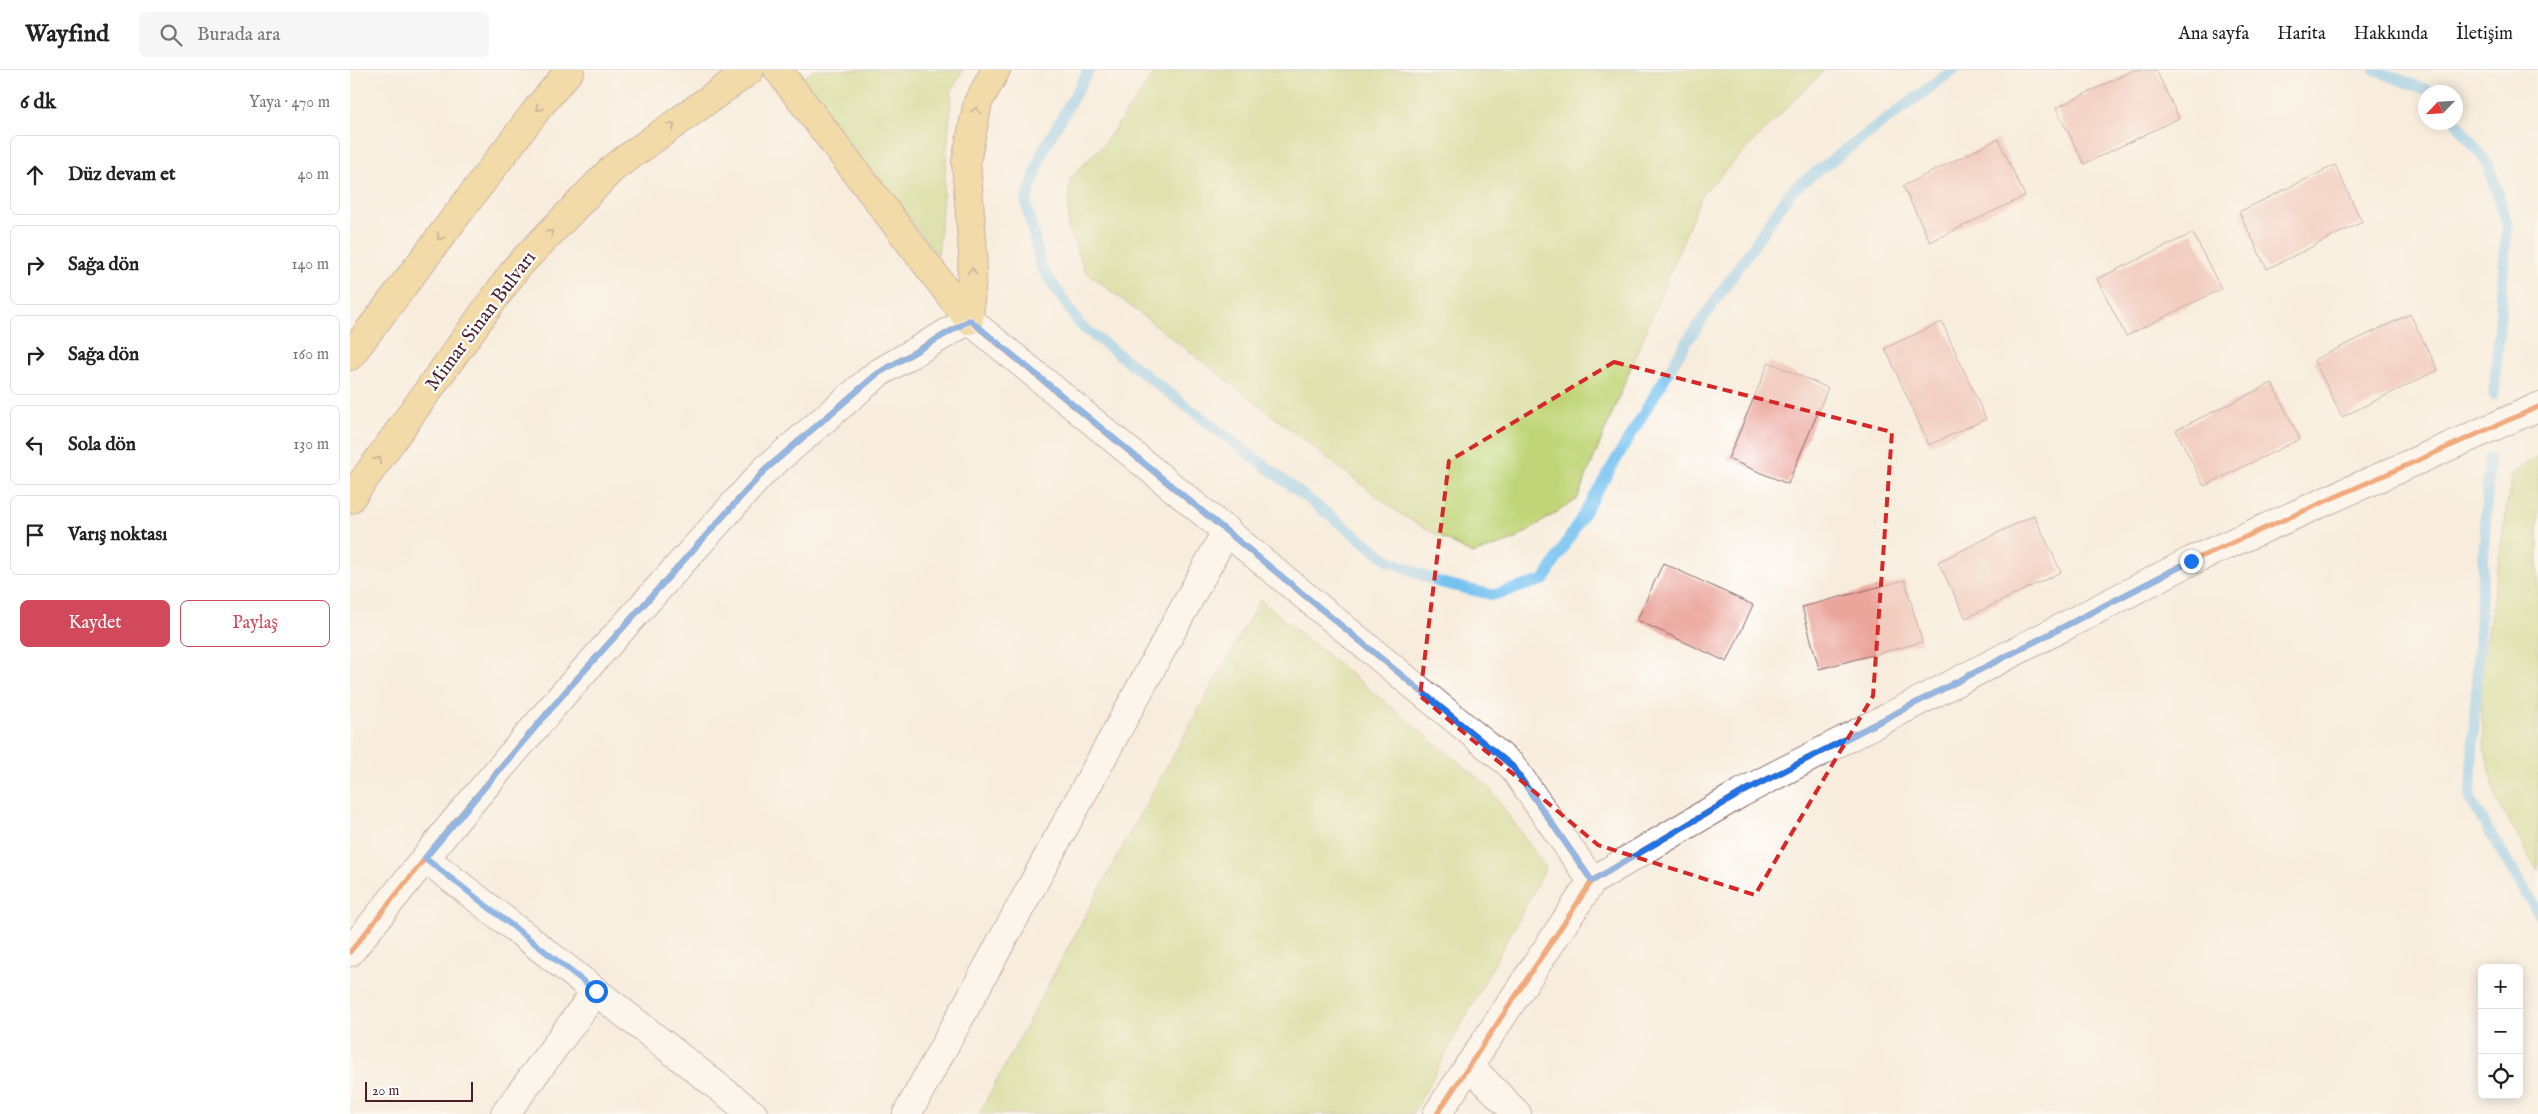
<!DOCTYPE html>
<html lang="tr">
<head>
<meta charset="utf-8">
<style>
	body { margin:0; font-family:"IM FELL English",serif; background:#f6f6f6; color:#222 }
	.controls { position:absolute; right:15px; bottom:15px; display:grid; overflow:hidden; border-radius:8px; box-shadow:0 2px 12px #0003 }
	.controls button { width:45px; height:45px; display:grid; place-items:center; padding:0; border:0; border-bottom:1px solid #e0e0e0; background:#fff; color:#222; font:25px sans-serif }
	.compass { position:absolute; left:2068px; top:15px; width:45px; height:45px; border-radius:50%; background:#fff; box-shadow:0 2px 12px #0003; rotate:245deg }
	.scale { position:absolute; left:15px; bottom:12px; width:108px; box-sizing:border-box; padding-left:5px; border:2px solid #4a1f2b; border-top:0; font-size:14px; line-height:18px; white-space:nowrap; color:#4a1f2b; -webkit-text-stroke:4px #fff; paint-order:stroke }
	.stop { position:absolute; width:15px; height:15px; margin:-11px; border:4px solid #1a73e8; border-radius:50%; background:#fff }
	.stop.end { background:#1a73e8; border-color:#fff; box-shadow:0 1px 5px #0008 }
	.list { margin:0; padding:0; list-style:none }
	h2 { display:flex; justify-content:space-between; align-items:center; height:65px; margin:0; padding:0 20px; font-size:21px }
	h2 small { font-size:16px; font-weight:400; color:#767676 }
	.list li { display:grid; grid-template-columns:32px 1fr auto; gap:15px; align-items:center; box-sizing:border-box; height:80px; margin:0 10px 10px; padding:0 10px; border:1px solid #e0e0e0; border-radius:8px }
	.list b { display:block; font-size:19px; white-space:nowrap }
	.list em { font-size:16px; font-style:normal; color:#767676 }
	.actions { display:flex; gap:10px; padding:15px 20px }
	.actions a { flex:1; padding:11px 0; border:1px solid #d1495b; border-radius:8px; text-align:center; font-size:18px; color:#d1495b }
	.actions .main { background:#d1495b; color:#fff }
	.icon { flex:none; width:28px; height:28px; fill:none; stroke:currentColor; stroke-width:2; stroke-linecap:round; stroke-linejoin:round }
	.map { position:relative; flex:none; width:2188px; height:1044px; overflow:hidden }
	header { display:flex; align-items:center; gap:30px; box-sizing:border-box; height:70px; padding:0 25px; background:#fff; border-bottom:1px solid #e0e0e0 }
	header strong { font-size:24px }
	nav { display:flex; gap:28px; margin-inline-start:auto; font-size:18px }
	.search { width:350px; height:45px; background:#f6f6f6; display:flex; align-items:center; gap:12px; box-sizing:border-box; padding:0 18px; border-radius:8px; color:#767676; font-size:19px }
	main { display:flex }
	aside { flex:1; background:#fff }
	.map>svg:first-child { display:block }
	.green { fill:#c1d578; stroke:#867a52 }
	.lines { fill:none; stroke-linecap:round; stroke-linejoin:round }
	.stream { stroke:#75c1ef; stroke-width:11 }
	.building { fill:#eba59b }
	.minor-casing { stroke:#876769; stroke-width:30 }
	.major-casing { stroke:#876769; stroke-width:30 }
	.minor { stroke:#fff; stroke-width:28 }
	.major { stroke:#ecc669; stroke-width:28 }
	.cycleway-casing { stroke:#fff; stroke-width:8 }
	.cycleway { stroke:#e8590c; stroke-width:5 }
	.oneway { stroke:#9b724a }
	.route { stroke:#1a73e8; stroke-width:6 }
	.marked { fill:none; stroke:#d62828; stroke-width:4; stroke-dasharray:10 6; stroke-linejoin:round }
	.labels { text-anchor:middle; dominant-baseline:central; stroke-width:4.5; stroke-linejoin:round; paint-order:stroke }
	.street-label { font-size:20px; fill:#4a1f2b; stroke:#fff }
</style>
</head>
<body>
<header>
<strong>Wayfind</strong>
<div class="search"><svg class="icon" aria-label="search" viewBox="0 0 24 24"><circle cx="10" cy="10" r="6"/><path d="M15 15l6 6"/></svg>Burada ara</div>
<nav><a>Ana sayfa</a><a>Harita</a><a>Hakkında</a><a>İletişim</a></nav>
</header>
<main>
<aside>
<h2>6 dk<small>Yaya · 470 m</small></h2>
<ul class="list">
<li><svg class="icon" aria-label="ahead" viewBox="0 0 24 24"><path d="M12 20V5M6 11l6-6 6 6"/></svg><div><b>Düz devam et</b></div><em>40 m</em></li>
<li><svg class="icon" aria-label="right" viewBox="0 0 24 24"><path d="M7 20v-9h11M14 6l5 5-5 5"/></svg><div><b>Sağa dön</b></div><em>140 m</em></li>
<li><svg class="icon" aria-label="right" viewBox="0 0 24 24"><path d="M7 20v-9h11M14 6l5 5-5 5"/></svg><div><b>Sağa dön</b></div><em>160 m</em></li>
<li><svg class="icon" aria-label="left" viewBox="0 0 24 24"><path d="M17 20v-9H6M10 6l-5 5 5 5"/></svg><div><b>Sola dön</b></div><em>130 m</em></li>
<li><svg class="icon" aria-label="arrive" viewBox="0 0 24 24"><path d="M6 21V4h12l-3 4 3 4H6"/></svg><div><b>Varış noktası</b></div></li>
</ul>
<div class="actions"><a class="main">Kaydet</a><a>Paylaş</a></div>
</aside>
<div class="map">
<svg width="2188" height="1044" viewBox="0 0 2188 1044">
	<rect width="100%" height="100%" fill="#fff"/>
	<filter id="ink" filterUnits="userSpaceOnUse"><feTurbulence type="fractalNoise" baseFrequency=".02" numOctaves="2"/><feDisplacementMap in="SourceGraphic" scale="10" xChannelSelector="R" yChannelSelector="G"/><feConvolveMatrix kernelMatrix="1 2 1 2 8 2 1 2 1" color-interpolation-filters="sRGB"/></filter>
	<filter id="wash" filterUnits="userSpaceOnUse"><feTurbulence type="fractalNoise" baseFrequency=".0096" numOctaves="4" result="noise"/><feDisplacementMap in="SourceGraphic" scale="20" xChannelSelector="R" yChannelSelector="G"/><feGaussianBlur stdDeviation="1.12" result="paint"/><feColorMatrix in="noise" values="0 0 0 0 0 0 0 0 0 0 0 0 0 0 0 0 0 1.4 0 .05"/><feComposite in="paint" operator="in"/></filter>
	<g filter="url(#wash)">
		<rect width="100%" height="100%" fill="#f8eddd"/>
		<!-- green -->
		<g class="green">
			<path d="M 464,0 L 613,0 L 602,20 L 588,186 L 450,10 Z"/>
			<path d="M 807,0 L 1474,0 L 1352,124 L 1227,429 L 1164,470 L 1122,484 L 1050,444 L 735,201 L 718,157 L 720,108 L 753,75 Z"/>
			<path d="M 2188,386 L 2188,801 L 2146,729 L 2134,676 L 2130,613 L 2162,404 Z"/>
			<path d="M 910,530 L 1138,716 L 1196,798 L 1063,1044 L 629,1044 L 777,768 Z"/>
		</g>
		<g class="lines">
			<!-- stream -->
			<g class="stream">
				<path d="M 739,0 L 692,82 L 676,132 L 691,196 L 730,255 L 1038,490 L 1088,512 L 1143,525 L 1194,510 L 1334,276 L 1442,120 L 1603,0"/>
				<path d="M 2024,0 L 2083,22"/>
				<path d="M 2106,52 L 2139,96 L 2157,154 L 2144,325"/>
				<path d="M 2139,389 L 2120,729 L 2188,843"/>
			</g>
		</g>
		<g id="blocks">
			<!-- building -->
			<g class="building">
				<path d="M 1784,0 L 1806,0 L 1829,48 L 1734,94 L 1706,38 Z"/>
				<path d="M 1648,69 L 1675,126 L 1580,172 L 1553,116 Z"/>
				<path d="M 1985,95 L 2012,152 L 1917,199 L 1889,142 Z"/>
				<path d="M 1843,163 L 1871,219 L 1776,266 L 1747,209 Z"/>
				<path d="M 2060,244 L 2088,300 L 1992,347 L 1964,290 Z"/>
				<path d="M 1592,252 L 1636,349 L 1579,375 L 1535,278 Z"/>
				<path d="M 1419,292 L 1478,318 L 1438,414 L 1378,389 Z"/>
				<path d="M 1922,313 L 1950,369 L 1854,416 L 1826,360 Z"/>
				<path d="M 1684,445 L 1711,502 L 1616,548 L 1588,492 Z"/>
				<path d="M 1313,493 L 1403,535 L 1377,592 L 1287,550 Z"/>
				<path d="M 1555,510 L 1572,572 L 1469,599 L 1452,537 Z"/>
			</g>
		</g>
	</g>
	<g filter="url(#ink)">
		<use href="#blocks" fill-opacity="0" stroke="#876769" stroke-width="1"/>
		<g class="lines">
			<defs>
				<g id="minor">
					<path d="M 75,788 L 403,1044"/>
					<path d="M 0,882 L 105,751 L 216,621 L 415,400 L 527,304 L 619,250 L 1162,696 L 1242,811"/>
					<path d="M 1119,995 L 1167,1044"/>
					<path d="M 155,1044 L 246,921"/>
					<path d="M 557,1044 L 877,460"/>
					<path d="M 1087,1044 L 1242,811 L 1391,723 L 1841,491 L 2188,337"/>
				</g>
				<g id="major">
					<path d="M 428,0 L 619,250"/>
					<path d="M 619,250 L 623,183 L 616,92 L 628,32 L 646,0"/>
					<path d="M 0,286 L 188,38 L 220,0"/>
					<path d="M 0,429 L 167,197 L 263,98 L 400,0"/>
				</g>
			</defs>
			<!-- minor casing -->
			<use href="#minor" class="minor-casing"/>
			<!-- major casing -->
			<use href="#major" class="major-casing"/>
			<!-- minor -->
			<use href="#minor" class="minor"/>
			<!-- major -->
			<use href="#major" class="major"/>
			<defs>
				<g id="cycleway">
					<path d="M 0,882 L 105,751 L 216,621 L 415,400 L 527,304 L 619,250 L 1162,696 L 1242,811"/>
					<path d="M 1087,1044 L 1242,811 L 1391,723 L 1841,491 L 2188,337"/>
				</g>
			</defs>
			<!-- cycleway casing -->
			<use href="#cycleway" class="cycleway-casing"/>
			<!-- cycleway -->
			<use href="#cycleway" class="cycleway"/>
		</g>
		<!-- one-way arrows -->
		<defs><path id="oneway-chevron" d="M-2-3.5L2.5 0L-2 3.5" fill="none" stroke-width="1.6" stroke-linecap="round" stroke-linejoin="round" transform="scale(1.25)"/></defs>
		<g class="oneway">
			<use href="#oneway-chevron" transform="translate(189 38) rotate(129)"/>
			<use href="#oneway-chevron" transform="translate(626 40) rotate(-78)"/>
			<use href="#oneway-chevron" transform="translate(322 56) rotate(-36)"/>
			<use href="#oneway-chevron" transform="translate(200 163) rotate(-46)"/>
			<use href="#oneway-chevron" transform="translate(90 167) rotate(127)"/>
			<use href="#oneway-chevron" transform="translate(622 201) rotate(-87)"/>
			<use href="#oneway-chevron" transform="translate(28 390) rotate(-54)"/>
		</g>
	</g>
	<g class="lines" filter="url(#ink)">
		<!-- route -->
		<path class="route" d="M 246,921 L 75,788 L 216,621 L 415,400 L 527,304 L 620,250 L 1162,696 L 1242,811 L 1391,723 L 1841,491"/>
	</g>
	<!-- marked area -->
	<path d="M0 0H2188V1044H0ZM 1264,292 L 1542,362 L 1523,626 L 1405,825 L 1248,775 L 1070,626 L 1099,391 Z" fill="#f8eddd" fill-opacity=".55" fill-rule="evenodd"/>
	<path class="marked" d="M 1264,292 L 1542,362 L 1523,626 L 1405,825 L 1248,775 L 1070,626 L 1099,391 Z"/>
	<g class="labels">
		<!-- street labels -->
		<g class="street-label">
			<text transform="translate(131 251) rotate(-53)">Mimar Sinan Bulvarı</text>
		</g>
	</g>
</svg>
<div class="controls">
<button>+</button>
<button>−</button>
<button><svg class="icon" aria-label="locate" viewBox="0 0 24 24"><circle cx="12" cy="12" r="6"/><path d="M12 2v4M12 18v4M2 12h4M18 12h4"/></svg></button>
</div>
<svg class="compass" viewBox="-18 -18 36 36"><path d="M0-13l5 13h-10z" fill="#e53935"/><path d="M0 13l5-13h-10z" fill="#767676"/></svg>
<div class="scale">20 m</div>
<div class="stop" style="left:246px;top:921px"></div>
<div class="stop end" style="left:1841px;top:491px"></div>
</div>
</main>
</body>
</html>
